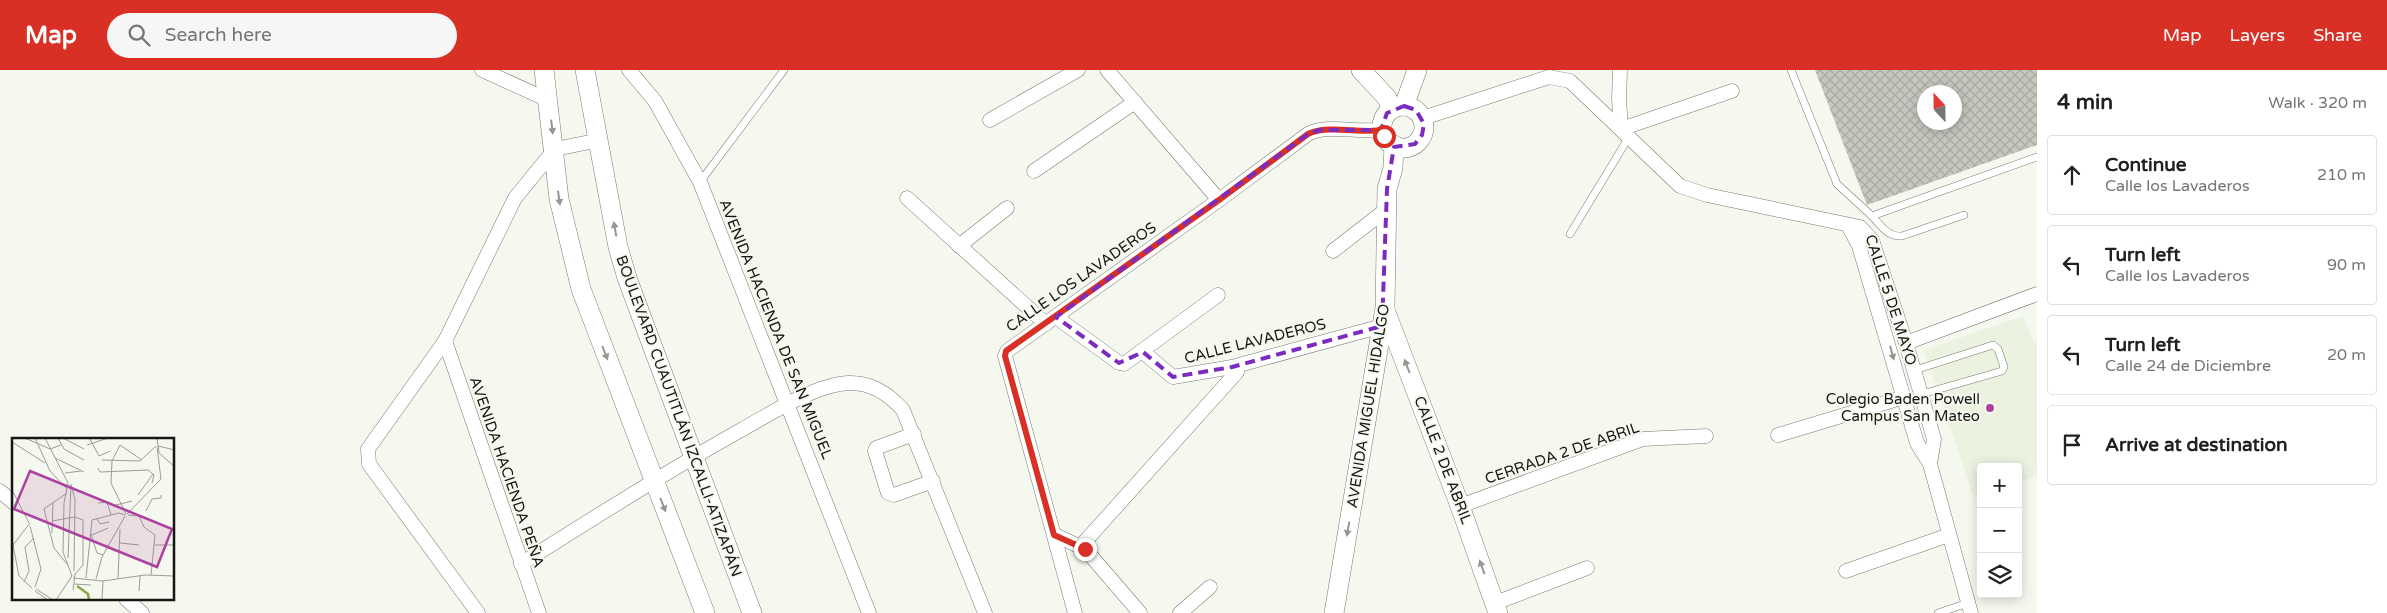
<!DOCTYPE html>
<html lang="en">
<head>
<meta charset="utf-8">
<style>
	body { margin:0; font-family:"Varela Round",sans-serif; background:#f6f6f6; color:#202124 }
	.controls { position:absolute; right:15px; bottom:15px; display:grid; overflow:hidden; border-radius:5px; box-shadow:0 2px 12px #0003 }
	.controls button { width:45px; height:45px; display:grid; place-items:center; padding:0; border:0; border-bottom:1px solid #e0e0e0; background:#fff; color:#202124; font:25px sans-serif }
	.compass { position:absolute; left:1917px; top:15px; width:45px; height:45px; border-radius:50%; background:#fff; box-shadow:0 2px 12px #0003; rotate:338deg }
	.stop { position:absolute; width:15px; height:15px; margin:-11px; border:4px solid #d93025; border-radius:50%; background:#fff }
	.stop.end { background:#d93025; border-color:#fff; box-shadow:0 1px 5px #0008 }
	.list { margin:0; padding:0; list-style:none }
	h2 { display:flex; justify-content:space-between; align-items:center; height:65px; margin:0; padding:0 20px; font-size:21px }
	h2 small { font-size:16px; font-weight:400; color:#757577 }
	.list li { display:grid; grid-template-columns:32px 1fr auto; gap:15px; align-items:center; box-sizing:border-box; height:80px; margin:0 10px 10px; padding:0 10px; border:1px solid #e0e0e0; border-radius:5px }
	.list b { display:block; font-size:19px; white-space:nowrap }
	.list p { margin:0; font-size:16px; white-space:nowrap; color:#757577 }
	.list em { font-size:16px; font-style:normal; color:#757577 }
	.icon { flex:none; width:28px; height:28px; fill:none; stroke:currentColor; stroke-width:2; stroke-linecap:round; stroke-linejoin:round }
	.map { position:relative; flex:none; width:2037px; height:543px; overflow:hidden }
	header { display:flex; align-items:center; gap:30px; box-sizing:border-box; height:70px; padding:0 25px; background:#d93025; color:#fff }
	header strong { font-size:24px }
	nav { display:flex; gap:28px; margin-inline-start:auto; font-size:18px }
	.search { width:350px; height:45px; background:#f6f6f6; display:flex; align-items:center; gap:12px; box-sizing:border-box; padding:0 18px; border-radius:28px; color:#757577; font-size:19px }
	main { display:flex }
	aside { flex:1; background:#fff }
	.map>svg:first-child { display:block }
	.built { fill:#ebf2e0 }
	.building { fill:url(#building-cross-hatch); fill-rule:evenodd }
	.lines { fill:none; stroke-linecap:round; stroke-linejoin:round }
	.lane-casing { stroke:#787b72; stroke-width:8 }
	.street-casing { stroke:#787b72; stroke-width:15 }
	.secondary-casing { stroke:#787b72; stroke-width:20 }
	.lane { stroke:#fff; stroke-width:7 }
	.street { stroke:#fff; stroke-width:14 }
	.secondary { stroke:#fff; stroke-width:19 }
	.oneway { fill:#969795 }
	.route { stroke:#d93025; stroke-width:6 }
	.marked { fill:none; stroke:#7b2cbf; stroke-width:4; stroke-dasharray:10 6; stroke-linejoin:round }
	.poi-dot { fill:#ad41a0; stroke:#f5f8ee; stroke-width:2 }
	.labels { text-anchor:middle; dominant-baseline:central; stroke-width:4; stroke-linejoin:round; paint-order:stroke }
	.street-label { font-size:15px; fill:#161714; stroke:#f5f8ee }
	.poi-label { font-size:15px; fill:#161714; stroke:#f5f8ee; text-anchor:end }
	.inset-river { fill:none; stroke:#8aa448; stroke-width:2.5 }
	.inset-road { fill:none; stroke:#9c9e97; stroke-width:1 }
	.view { fill:#ad41a0; fill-opacity:0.15; stroke:#ad41a0; stroke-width:2.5 }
	.inset-edge { fill:none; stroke:#161714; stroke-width:2.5 }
</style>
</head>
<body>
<header>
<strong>Map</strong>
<div class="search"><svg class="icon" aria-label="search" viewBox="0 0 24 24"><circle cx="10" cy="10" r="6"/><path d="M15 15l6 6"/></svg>Search here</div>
<nav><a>Map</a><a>Layers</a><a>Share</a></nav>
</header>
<main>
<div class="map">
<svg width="2037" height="543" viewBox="0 0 2037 543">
	<defs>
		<pattern id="building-cross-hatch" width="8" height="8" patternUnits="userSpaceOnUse" patternTransform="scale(1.25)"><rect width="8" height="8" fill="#c5c8bf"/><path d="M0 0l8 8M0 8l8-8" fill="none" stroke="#a8aba3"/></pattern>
	</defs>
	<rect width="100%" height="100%" fill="#f5f8ee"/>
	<!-- built -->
	<path class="built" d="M 2024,246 L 2033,272 L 2037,271 L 2037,406 L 2018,413 L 2018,397 L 1981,397 L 1981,425 L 1974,428 L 1924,280 Z"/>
	<!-- building -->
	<path class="building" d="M 1815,0 L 2037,0 L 2037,75 L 1867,135 ZM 1924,22 L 1954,22 L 1954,52 L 1924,52 Z"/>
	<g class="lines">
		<defs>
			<g id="lane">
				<path d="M 1791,0 L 1837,114 L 1872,146 L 2037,87"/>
				<path d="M 700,112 L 784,0"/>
				<path d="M 1872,146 C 1881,156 1888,167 1902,166 L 1964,145"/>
				<path d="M 1570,164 L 1629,67"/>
				<path d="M 1915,300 L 1993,275 L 1998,279 L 2004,297 L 2002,301 L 1922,324"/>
				<path d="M 1938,543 L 1968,533"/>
			</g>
			<g id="street">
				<path d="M 482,0 L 548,30"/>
				<path d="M 629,0 L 655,31 L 700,112 L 869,543"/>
				<path d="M 1107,0 L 1219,130"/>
				<path d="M 1620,0 L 1619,29 L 1621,59 L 1732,21"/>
				<path d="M 1423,48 L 1549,7 L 1570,11 L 1680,116 L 1707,125 L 1860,157 L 1872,170 L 1906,273 L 1934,369 L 1930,394"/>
				<path d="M 990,50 L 1078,0"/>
				<path d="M 1034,101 L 1135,32"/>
				<path d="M 907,128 L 1046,254"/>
				<path d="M 1848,155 L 1859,176 L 1917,373 L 1930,394 L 1971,543"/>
				<path d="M 959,176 L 1007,138"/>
				<path d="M 1333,181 L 1387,139"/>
				<path d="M 1056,247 L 1119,293 L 1124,294 L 1218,225"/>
				<path d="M 445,271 L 539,543"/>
				<path d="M 1906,273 L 2037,224"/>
				<path d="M 1143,282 L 1173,307 L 1232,297 L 1382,256"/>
				<path d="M 914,364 L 876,378 L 875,381 L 888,423 L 894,425 L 933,411"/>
				<path d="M 1778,365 L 1904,327"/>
				<path d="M 0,421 L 14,433"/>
				<path d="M 1460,436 L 1643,369 L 1706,366"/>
				<path d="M 1055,465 L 1085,479 L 1140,543"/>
				<path d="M 1081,476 L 1237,302"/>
				<path d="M 521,494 C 593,448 666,402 741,360 C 770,344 814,315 848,313 C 871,312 888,323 903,340 L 985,543"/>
				<path d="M 1846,501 L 1949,465"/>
				<path d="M 126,529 L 142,543"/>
				<path d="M 1495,533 L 1587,498"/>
				<path d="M 478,543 L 369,394 L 368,379 L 445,271 L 515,128 L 555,79 L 600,70"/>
				<path d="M 1075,543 L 1005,286 L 1007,281 L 1219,130 L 1308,64 C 1329,53 1359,64 1383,59"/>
				<path d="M 1180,543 L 1210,517"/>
			</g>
			<g id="secondary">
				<path d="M 544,0 L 559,129 L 581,219 L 705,543"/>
				<path d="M 585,0 L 618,177 L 627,208 L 752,543"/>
				<path d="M 1361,0 L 1387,28 L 1392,39"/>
				<path d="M 1404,36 L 1417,0"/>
				<circle cx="1403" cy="57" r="21"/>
				<path d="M 1385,240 L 1460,436 L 1498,543"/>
				<path d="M 1334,543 L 1385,238 L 1387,119 L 1393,98 L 1394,75"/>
			</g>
		</defs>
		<!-- lane casing -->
		<use href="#lane" class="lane-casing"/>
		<!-- street casing -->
		<use href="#street" class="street-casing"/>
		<!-- secondary casing -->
		<use href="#secondary" class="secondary-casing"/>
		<!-- lane -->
		<use href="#lane" class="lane"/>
		<!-- street -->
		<use href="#street" class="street"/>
		<!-- secondary -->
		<use href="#secondary" class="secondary"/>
	</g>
	<!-- one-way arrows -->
	<defs><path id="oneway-solid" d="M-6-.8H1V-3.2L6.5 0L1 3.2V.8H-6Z" transform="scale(1.25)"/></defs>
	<g class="oneway">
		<use href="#oneway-solid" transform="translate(552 57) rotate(83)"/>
		<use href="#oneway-solid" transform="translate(559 128) rotate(82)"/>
		<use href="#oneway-solid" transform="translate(615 159) rotate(-100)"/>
		<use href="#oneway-solid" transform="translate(605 283) rotate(69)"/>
		<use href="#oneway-solid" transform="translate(1892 283) rotate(75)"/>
		<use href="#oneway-solid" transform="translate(1407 296) rotate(-111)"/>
		<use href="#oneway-solid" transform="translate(663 435) rotate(69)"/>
		<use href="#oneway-solid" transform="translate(1348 459) rotate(100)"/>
		<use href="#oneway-solid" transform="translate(1482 497) rotate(-110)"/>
	</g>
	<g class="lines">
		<!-- route -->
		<path class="route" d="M 1085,479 L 1054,465 L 1005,286 L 1006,281 L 1219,130 L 1308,64 C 1328,54 1360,64 1383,60 L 1384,66"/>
	</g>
	<!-- marked area -->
	<path class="marked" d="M 1404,36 L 1416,40 L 1424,54 L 1422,65 L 1415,74 L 1394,77 L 1387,119 L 1382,256 L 1232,297 L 1173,307 L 1143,282 L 1119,293 L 1056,247 L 1308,64 L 1320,60 L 1381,60 L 1387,43 Z"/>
	<!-- markers -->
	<circle class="poi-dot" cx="1990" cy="338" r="5"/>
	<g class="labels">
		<!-- street labels -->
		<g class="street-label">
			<text transform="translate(1081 207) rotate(-35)">CALLE LOS LAVADEROS</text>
			<text transform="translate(1891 230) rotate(72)">CALLE 5 DE MAYO</text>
			<text transform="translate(776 259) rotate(68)">AVENIDA HACIENDA DE SAN MIGUEL</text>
			<text transform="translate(1255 271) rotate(-14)">CALLE LAVADEROS</text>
			<text transform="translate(1368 336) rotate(-81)">AVENIDA MIGUEL HIDALGO</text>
			<text transform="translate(679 346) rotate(70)">BOULEVARD CUAUTITLÁN IZCALLI-ATIZAPÁN</text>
			<text transform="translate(1562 383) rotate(-19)">CERRADA 2 DE ABRIL</text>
			<text transform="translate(1443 390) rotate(69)">CALLE 2 DE ABRIL</text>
			<text transform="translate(507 402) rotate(71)">AVENIDA HACIENDA PEÑA</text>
		</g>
		<!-- poi labels -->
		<g class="poi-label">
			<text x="1980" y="329">Colegio Baden Powell<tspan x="1980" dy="17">Campus San Mateo</tspan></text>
		</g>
	</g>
	<!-- overview -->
	<g transform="translate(12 368)">
		<rect width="162" height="162" fill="#f5f8ee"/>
		<path class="inset-river" d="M 65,148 L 76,156 L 77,162"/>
		<path class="inset-road" d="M 13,0 L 38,11 L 49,7M 23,0 L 38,33 L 55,51M 33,0 L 56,45 L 52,65 L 51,114 L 60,138 L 44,162M 46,0 L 52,11 L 72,22M 51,0 L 72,11M 145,0 L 147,15 L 163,29M 78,1 L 87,18 L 98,13M 0,4 L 33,25M 75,7 L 96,0M 108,7 L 100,23 L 99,45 L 114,76M 108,7 L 130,22M 146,8 L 163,12M 43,20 L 72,34M 90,22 L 128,23 L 144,8M 86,30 L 88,34 L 136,32 L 142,37 L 140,45M 53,35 L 69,33M 59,47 L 63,61 L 62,133M 0,52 L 17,85M 55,55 L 32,71 L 42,110 L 55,126M 126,57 L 141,36M 86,65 L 95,64 L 99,77M 104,67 L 120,63M 134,73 L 140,61 L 149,60 L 149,57M 115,76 L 149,41 L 145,9M 116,77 L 127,78 L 132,89 L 143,97M 85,81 L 88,86 L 97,84M 40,83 L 63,79 L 71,82 L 71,127 L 63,136M 18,88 L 29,131 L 23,149M 40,95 L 41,65M 79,96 L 85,115 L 91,117M 80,97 L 96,90M 0,102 L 7,138 L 20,150M 108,105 L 127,107M 1,107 L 18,85M 143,107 L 163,107M 56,120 L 59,46M 139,137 L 143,97M 61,140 L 91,143 L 133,137 L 163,138M 74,140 L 80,82 L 107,75 L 113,77M 84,141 L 90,119 L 113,78M 106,141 L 108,91M 12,144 L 17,133 L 13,109 L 22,100M 62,146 L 79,147M 24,151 L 41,162M 61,152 L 63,136M 23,153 L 36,162M 127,153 L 128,138M 90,162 L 91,143"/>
		<path class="view" d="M 18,33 L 160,91 L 145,129 L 2,71 Z"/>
		<rect width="162" height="162" class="inset-edge"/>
	</g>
</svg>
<div class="controls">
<button>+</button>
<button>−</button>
<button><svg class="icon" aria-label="layers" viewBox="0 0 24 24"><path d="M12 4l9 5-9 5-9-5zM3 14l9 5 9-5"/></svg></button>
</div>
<svg class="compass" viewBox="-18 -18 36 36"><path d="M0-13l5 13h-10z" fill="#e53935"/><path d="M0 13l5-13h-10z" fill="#757577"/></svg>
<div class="stop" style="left:1384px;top:66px"></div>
<div class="stop end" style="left:1085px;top:479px"></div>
</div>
<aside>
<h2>4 min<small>Walk · 320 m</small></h2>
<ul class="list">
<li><svg class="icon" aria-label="ahead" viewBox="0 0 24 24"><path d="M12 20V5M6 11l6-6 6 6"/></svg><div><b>Continue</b><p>Calle los Lavaderos</p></div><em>210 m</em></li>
<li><svg class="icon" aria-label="left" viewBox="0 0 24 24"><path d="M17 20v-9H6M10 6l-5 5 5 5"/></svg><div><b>Turn left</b><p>Calle los Lavaderos</p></div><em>90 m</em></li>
<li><svg class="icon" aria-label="left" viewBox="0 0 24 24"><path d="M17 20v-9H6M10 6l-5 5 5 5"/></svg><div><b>Turn left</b><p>Calle 24 de Diciembre</p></div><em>20 m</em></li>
<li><svg class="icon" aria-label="arrive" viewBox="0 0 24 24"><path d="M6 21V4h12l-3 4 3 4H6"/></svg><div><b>Arrive at destination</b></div></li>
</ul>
</aside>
</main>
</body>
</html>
